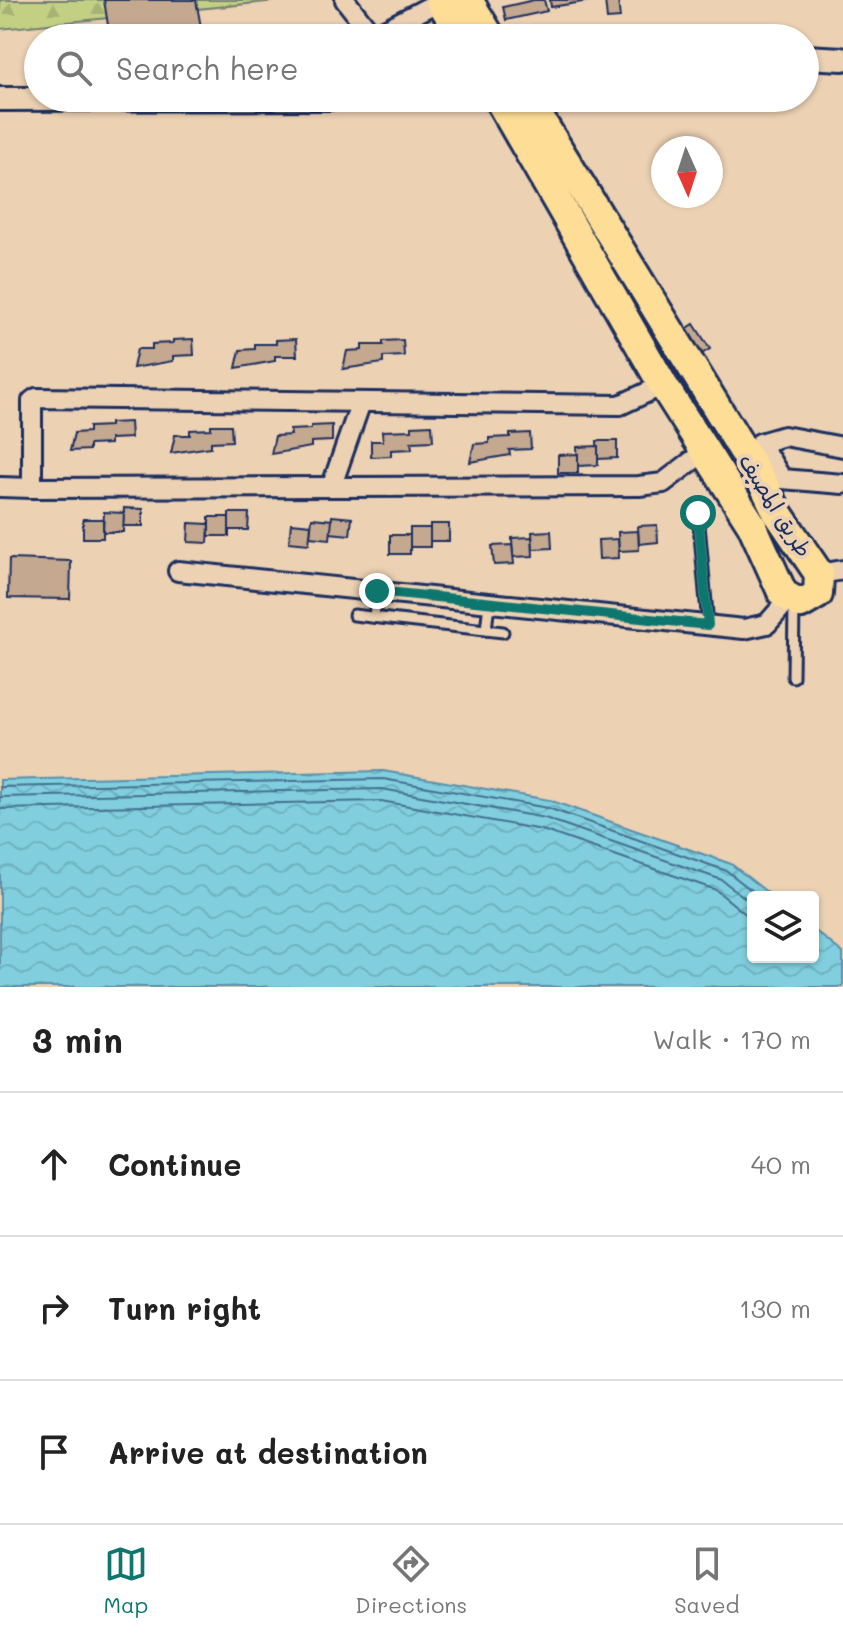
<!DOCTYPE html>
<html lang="en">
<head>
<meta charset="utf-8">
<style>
	body { margin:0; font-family:Mali,"Playpen Sans Arabic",sans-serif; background:#f6f6f6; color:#222 }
	.controls { position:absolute; right:24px; bottom:24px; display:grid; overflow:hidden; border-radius:8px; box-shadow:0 2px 6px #0004 }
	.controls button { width:72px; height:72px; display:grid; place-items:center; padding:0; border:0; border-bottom:2px solid #e0e0e0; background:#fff; color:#222; font:40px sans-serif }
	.compass { position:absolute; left:651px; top:136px; width:72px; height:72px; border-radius:50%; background:#fff; box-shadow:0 2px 6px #0004; rotate:177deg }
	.stop { position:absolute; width:24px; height:24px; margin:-18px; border:6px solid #0f766e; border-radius:50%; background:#fff }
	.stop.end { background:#0f766e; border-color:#fff; box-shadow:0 2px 8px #0008 }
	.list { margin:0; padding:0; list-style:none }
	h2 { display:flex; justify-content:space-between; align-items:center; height:104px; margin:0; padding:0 32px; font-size:34px }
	h2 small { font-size:26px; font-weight:400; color:#767676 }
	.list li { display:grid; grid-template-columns:52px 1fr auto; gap:24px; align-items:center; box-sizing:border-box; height:144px; padding:0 32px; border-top:2px solid #e0e0e0 }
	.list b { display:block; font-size:30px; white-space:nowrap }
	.list em { font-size:26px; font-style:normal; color:#767676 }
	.icon { flex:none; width:44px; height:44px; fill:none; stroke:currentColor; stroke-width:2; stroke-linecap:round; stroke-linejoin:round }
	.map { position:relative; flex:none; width:843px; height:987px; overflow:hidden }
	.search { position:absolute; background:#fff; box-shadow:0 2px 6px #0004; left:24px; right:24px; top:24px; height:88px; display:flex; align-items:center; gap:20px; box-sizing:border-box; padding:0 28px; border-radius:44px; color:#767676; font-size:30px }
	.sheet { height:536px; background:#fff }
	nav { display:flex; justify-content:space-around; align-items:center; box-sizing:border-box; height:112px; border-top:2px solid #e0e0e0; background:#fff; font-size:22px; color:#767676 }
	nav a { display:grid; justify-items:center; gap:4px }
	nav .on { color:#0f766e }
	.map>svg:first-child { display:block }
	.forest { fill:url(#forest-firs); stroke:#6f8071; stroke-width:2 }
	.water { fill:url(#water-waves); stroke:#588fab; stroke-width:2 }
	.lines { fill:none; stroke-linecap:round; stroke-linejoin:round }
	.shore { stroke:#446f91; stroke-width:2 }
	.building { fill:#c4a88f; stroke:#1b2f5e; stroke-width:2 }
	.service-casing { stroke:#1b2f5e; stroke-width:15 }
	.minor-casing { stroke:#1b2f5e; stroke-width:24 }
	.tertiary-casing { stroke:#1b2f5e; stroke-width:28 }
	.primary-casing { stroke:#1b2f5e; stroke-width:34 }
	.service { stroke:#ecd1b3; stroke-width:9 }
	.minor { stroke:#ecd1b3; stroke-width:18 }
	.tertiary { stroke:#ecd1b3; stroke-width:22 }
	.primary { stroke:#fedd96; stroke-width:28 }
	.route { stroke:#0f766e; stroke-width:10 }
	.labels { text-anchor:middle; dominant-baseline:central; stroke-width:8; stroke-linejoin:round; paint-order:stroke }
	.street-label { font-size:22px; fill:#1b2f5e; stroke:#ecd1b3 }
</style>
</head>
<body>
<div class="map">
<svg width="843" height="987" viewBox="0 0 843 987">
	<defs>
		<pattern id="forest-firs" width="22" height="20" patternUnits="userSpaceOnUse" patternTransform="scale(2)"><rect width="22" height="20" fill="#c3d084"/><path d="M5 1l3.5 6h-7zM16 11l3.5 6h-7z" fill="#a7b374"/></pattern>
		<pattern id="water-waves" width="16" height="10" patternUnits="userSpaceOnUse" patternTransform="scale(2)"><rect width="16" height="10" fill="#81cfde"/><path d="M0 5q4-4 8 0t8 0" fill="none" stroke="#6fb2c1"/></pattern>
	</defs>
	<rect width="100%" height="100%" fill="#ecd1b3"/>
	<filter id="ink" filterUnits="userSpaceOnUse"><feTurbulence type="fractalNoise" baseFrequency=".0125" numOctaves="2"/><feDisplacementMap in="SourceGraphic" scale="16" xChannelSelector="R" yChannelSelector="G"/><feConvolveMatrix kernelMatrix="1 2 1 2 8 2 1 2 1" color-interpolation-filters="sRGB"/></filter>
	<g filter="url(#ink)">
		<!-- forest -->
		<path class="forest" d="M 0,0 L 286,0 L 0,29 Z"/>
		<!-- water -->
		<path class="water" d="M 383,771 L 549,800 L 731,864 L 773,897 L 753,897 L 753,957 L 813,957 L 813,929 L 843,953 L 843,987 L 0,987 L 0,780 Z"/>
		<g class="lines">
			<!-- shore -->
			<g class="shore">
				<path d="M 0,787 L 383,779 L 548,808 L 727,871 L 760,897"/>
				<path d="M 0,797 L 382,789 L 545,818 L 722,880 L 753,904"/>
				<path d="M 0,809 L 381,801 L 542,830 L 716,890 L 753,920"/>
			</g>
		</g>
		<!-- building -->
		<g class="building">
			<path d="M 104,0 L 196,0 L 203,38 L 165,38 L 164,31 L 110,38 Z"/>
			<path d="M 534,0 L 544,0 L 547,11 L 506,20 L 503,7 Z"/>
			<path d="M 550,0 L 595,0 L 551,7 Z"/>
			<path d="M 605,0 L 618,0 L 620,18 L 607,19 Z"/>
			<path d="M 694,324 L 710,349 L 695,358 L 680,333 Z"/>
			<path d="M 193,339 L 194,355 L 173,356 L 173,361 L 133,368 L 137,349 L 152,349 L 152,344 L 173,343 L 173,340 Z"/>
			<path d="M 296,339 L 297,356 L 275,356 L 275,361 L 236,368 L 240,350 L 255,349 L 255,344 L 276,344 L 276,340 Z"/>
			<path d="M 403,340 L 404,356 L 383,357 L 383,363 L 343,369 L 347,351 L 362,350 L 362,345 L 383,345 L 383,341 Z"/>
			<path d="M 130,422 L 131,438 L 110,439 L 110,444 L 89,445 L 89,450 L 70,451 L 74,433 L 89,432 L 89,427 L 110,426 L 110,423 Z"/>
			<path d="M 211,425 L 231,425 L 232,441 L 211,442 L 211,447 L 171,453 L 175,435 L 190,435 L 190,430 L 211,429 Z"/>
			<path d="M 332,425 L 332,441 L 311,442 L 311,447 L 271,454 L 275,436 L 291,435 L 290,430 L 311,429 L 311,426 Z"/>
			<path d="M 432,425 L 433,441 L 411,442 L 412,449 L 391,450 L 391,456 L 371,457 L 371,441 L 383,441 L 382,431 L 412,430 L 412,426 Z"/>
			<path d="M 530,433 L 531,449 L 509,450 L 510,455 L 470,462 L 474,444 L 489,443 L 489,438 L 510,437 L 510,434 Z"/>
			<path d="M 597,441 L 617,441 L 617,458 L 598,459 Z"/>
			<path d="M 598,446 L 598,465 L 578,466 L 577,447 Z"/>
			<path d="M 578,454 L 578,473 L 558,473 L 558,455 Z"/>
			<path d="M 124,508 L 143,509 L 143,526 L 123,526 Z"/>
			<path d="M 104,512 L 124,513 L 123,532 L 103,532 Z"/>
			<path d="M 229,513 L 249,513 L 248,530 L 229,530 Z"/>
			<path d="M 332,516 L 352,518 L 350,535 L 330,533 Z"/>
			<rect x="209" y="517" width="20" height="19"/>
			<path d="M 312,518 L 332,520 L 330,539 L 310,537 Z"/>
			<rect x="83" y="519" width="20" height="19"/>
			<path d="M 189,523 L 209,524 L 208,543 L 188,542 Z"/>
			<path d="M 291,523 L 311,525 L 309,544 L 289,542 Z"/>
			<rect x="430" y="524" width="19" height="17"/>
			<path d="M 657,525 L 658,542 L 639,544 L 638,526 Z"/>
			<rect x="410" y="528" width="20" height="19"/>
			<path d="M 551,531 L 552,548 L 533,549 L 532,532 Z"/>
			<path d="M 638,531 L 639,550 L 619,551 L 618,532 Z"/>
			<rect x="390" y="535" width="20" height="19"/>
			<path d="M 532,537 L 533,556 L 513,557 L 512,538 Z"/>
			<path d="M 618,539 L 619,558 L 599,559 L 598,540 Z"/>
			<path d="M 512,545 L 514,564 L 494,565 L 492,546 Z"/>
			<path d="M 9,559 L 71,561 L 70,599 L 8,598 Z"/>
		</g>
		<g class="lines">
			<defs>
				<g id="service">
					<path d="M 698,513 L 708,625"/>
					<path d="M 354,615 L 503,632"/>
					<path d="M 374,617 L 377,591"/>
					<path d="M 486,630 L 489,603"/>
					<path d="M 793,677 L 794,606"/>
				</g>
				<g id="minor">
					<path d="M 345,0 L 373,36 L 440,1"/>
					<path d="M 663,385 L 620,405 L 36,398 L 32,401 L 32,488 L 639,486 L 663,483 L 705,451"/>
					<path d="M 843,447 L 784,436 L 760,443 L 782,479 L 843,484"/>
					<path d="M 332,485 L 361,402"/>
					<path d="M 0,487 L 32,488"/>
					<path d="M 178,571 L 744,629 L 767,624 L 788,600"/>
					<path d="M 819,574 L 843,570"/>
				</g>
				<g id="tertiary">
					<path d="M 805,57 L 843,59"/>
					<path d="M 0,99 L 331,98"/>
				</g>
				<g id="primary">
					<path d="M 440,0 L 463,38"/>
					<path d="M 468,0 L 491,38"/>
					<path d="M 498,98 L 663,385 L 752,525 L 783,594 L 801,604 L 818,594 L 819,574 L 777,512 L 763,483 L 527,98"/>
				</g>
			</defs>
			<!-- service casing -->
			<use href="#service" class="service-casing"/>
			<!-- minor casing -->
			<use href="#minor" class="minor-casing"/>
			<!-- tertiary casing -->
			<use href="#tertiary" class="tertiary-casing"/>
			<!-- primary casing -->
			<use href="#primary" class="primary-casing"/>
			<!-- service -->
			<use href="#service" class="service"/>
			<!-- minor -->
			<use href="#minor" class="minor"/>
			<!-- tertiary -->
			<use href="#tertiary" class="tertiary"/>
			<!-- primary -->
			<use href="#primary" class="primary"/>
		</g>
	</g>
	<g class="lines" filter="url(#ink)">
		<!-- route -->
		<path class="route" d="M 377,591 L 708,625 L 698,513"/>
	</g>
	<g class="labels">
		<!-- street labels -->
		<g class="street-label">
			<text transform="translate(776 505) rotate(58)">طريق المصيف</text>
		</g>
	</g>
</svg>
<div class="controls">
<button><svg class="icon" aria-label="layers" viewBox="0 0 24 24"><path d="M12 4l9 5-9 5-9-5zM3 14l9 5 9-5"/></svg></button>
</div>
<svg class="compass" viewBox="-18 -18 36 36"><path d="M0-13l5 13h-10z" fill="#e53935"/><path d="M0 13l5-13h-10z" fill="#767676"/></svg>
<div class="stop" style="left:698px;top:513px"></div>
<div class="stop end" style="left:377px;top:591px"></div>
<div class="search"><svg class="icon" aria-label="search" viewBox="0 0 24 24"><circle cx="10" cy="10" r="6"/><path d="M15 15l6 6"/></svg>Search here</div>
</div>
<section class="sheet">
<h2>3 min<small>Walk · 170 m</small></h2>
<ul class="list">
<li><svg class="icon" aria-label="ahead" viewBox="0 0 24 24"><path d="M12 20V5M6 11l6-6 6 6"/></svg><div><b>Continue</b></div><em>40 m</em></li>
<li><svg class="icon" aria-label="right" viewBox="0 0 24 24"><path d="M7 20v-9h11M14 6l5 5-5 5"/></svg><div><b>Turn right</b></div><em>130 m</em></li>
<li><svg class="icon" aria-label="arrive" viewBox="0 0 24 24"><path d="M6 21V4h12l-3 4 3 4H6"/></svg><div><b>Arrive at destination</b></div></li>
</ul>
</section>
<nav>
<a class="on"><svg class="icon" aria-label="map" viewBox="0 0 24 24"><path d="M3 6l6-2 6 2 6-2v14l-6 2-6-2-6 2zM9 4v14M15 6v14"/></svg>Map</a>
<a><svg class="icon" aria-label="directions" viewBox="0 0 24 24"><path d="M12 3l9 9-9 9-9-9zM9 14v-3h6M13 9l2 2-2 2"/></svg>Directions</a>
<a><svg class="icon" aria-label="saved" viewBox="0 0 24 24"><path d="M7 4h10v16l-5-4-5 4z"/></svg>Saved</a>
</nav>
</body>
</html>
